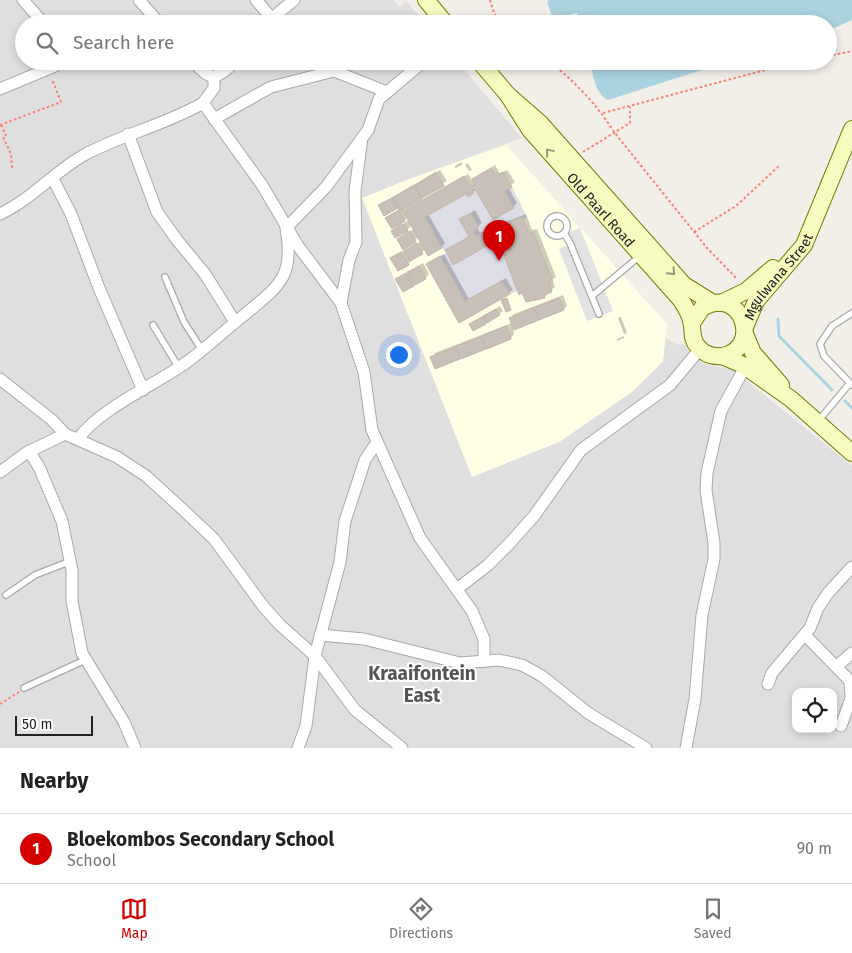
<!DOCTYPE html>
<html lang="en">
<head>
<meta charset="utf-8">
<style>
	body { margin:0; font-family:"Fira Sans",sans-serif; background:#f2f2f2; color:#222 }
	.controls { position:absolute; right:15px; bottom:15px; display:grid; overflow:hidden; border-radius:10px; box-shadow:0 2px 8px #0003 }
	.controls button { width:45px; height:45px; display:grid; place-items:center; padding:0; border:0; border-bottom:1px solid #e0e0e0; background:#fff; color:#222; font:25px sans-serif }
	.scale { position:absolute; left:15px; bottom:12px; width:78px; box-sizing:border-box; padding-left:5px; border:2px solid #222; border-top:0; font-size:14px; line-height:18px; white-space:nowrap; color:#222; -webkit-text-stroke:4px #fff; paint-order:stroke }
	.you { position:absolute; left:398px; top:354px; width:18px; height:18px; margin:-12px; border:4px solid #fff; border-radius:50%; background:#1a73e8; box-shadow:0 0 0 8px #1a73e833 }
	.badge { display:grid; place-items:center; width:32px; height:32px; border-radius:50%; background:#d40000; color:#fff; font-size:16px; font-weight:700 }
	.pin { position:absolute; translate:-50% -41px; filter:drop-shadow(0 1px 2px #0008) }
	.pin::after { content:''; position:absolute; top:26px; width:18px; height:15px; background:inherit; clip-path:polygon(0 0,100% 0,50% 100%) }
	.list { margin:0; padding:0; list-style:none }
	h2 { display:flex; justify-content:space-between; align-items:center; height:65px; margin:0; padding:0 20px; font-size:21px }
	h2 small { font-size:16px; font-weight:400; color:#767676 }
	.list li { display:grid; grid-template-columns:32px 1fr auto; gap:15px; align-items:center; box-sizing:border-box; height:70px; padding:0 20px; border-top:1px solid #e0e0e0 }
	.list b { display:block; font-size:19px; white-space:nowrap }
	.list p { margin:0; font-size:16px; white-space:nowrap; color:#767676 }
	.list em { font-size:16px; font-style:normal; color:#767676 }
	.icon { flex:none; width:28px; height:28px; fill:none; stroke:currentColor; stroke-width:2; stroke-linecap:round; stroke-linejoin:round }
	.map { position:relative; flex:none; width:852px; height:748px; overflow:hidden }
	.search { position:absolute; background:#fff; box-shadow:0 2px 8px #0003; left:15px; right:15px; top:15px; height:55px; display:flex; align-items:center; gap:12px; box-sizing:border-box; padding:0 18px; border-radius:28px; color:#767676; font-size:19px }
	.sheet { height:135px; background:#fff }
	nav { display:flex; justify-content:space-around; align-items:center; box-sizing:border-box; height:70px; border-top:1px solid #e0e0e0; background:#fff; font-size:14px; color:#767676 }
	nav a { display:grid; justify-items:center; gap:2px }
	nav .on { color:#d40000 }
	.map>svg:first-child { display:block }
	.residential { fill:#e0dfdf; fill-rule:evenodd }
	.education { fill:#ffffe5 }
	.parking { fill:#e2e2e2 }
	.plaza { fill:#dddde8 }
	.water { fill:#aad3df }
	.shadow { fill:#0003; fill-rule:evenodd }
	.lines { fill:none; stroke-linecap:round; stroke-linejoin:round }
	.stream { stroke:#aad3df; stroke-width:3 }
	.building { fill:#c7bfb8; stroke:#c4b6ab }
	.lane-casing { stroke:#a9a9a9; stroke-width:8 }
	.street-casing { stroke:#a9a9a9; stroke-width:13 }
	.secondary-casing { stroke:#707d05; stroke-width:18 }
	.path { stroke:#fa8072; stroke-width:2; stroke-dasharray:2.5 2.5; stroke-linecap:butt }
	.lane { stroke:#fff; stroke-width:5.5 }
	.street { stroke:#fff; stroke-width:11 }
	.secondary { stroke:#f7fabf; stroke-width:16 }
	.oneway { stroke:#979978 }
	.labels { text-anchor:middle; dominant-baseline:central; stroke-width:4; stroke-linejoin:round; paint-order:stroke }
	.street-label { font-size:14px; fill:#222; stroke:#fff }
	.district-label { font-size:19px; font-weight:bold; fill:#555; stroke:#fff }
</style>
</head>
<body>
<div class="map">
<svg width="852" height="748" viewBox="0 0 852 748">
	<rect width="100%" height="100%" fill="#f2efe9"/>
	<!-- residential -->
	<path class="residential" d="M 0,0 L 394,0 L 400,7 L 406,1 L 426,24 L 24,24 L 24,61 L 457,61 L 522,138 L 409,179 L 559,442 L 632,392 L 663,362 L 665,338 L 679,345 L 684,343 L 693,359 L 709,365 L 732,369 L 852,466 L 852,748 L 0,748 ZM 796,692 L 833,692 L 833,729 L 796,729 Z"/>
	<!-- education -->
	<path class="education" d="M 506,145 L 667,324 L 663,361 L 632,392 L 559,442 L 472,477 L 362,198 L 409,179 Z"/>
	<!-- parking -->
	<path class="parking" d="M 580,228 L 613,311 L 587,321 L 559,249 L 572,243 L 568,233 Z"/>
	<!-- plaza -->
	<path class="plaza" d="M 512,187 L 527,217 L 523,219 L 522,217 L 498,226 L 501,235 L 497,237 L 518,291 L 510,294 L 502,281 L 465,301 L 440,256 L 446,253 L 453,265 L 487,246 L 480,234 L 476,236 L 473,231 L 479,227 L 471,213 L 459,219 L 469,237 L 444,251 L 425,217 L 466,194 L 468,197 L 474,193 L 472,190 L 475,189 L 493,220 L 514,208 L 505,191 Z"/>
	<!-- water -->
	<g class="water">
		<path d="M 550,0 L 852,0 L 852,20 L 828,31 L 828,24 L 580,24 L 577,13 L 557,18 L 552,17 L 547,1 Z"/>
		<path d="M 590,61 L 730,61 L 608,100 C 595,94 593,74 590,61 Z"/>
	</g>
	<!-- shadow -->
	<g class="shadow">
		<path d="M 462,162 L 462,165 L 455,168 L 455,166 Z"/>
		<path d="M 468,163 L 472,170 L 469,171 L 465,165 Z"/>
		<path d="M 495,165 L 500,174 L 507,170 L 515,182 L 508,187 L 517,203 L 513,207 L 493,218 L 477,189 L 473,192 L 467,192 L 428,214 L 445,243 L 442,247 L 429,254 L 426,249 L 408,264 L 396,255 L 405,250 L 399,239 L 414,229 L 412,225 L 407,230 L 392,231 L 400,224 L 387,218 L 400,209 L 398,207 L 385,214 L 380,205 L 384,202 L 440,170 L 447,181 L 403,208 L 405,211 L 468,174 L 472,180 ZM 408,217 L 409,220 L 401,225 L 401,224 ZM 419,237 L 421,241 L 406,251 L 404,248 Z"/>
		<path d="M 475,210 L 482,223 L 477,227 L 480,233 L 484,231 L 490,241 L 486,245 L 446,251 L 469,236 L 460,220 Z"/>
		<path d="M 526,214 L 532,230 L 537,229 L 556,277 L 552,280 L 555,287 L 544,297 L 498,237 L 502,234 L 499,227 L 503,223 Z"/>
		<path d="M 444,254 L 469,299 L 506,278 L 513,290 L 460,321 L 427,265 Z"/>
		<path d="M 423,263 L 429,274 L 425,278 L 413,285 L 397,279 Z"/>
		<path d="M 563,295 L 567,306 L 564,309 L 513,329 L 514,334 L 511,338 L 436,368 L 432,357 L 435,353 L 512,323 L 510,318 L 514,314 Z"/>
		<path d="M 500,306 L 503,311 L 499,314 L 485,323 L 470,324 Z"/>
		<path d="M 621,317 L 627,333 L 624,334 L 618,318 Z"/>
		<path d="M 624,336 L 624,338 L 617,341 L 617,339 Z"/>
	</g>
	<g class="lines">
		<!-- stream -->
		<g class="stream">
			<path d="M 778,319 L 779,336 L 832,390"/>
			<path d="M 845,401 L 852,408"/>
		</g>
	</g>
	<!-- building -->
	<g class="building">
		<path d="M 491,168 L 496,176 L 503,172 L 512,187 L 505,191 L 514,208 L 493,220 L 475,189 L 472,190 L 474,193 L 468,197 L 466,194 L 425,217 L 442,248 L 428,256 L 403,211 L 464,176 L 470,187 L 475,184 L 472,179 Z"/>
		<path d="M 436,172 L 444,186 L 422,198 L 415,185 Z"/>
		<path d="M 414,185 L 422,199 L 400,211 L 392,198 Z"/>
		<path d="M 392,198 L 398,208 L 384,216 L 378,205 Z"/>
		<path d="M 399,210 L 405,221 L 392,229 L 385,218 Z"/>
		<path d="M 471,213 L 479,227 L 473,231 L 476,236 L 480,234 L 487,246 L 453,265 L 445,250 L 469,237 L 459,219 Z"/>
		<path d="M 522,217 L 529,233 L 533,232 L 553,282 L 549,283 L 552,292 L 544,295 L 545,298 L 526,302 L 522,293 L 519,295 L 497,237 L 501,235 L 498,226 Z"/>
		<path d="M 404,224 L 408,231 L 395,238 L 391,231 Z"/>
		<path d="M 410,231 L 416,242 L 403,250 L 397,239 Z"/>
		<path d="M 417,243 L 423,254 L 410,261 L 404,251 Z"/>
		<path d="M 401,252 L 409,265 L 398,271 L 390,258 Z"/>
		<path d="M 440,256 L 465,301 L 502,281 L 510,294 L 459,323 L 426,264 Z"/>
		<path d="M 419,266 L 426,279 L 415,285 L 407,272 Z"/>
		<path d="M 406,273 L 414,286 L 403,292 L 395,279 Z"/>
		<path d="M 507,298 L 511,310 L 506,312 L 501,300 Z"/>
		<path d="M 559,298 L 564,310 L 539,320 L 534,308 Z"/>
		<path d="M 533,308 L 539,320 L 514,330 L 509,318 Z"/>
		<path d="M 496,309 L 500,315 L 487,323 L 483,316 Z"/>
		<path d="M 482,317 L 486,324 L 473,331 L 469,324 Z"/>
		<path d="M 506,326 L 511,339 L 487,349 L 481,336 Z"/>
		<path d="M 481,337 L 486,349 L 461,359 L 456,346 Z"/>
		<path d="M 455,347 L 460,359 L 435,369 L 430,357 Z"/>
	</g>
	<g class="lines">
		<defs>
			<g id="lane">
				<circle cx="557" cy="226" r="10"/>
				<path d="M 564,233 L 570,243 L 599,314"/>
				<path d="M 165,277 L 184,322 L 202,350"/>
				<path d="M 592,296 L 640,256"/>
				<path d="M 852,313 L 832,326 L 820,344 L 824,356 L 852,385"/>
				<path d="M 153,325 L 179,368"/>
				<path d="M 819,420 L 850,383"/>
				<path d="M 6,595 L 35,575 L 71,561"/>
				<path d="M 24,688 L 85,660"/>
			</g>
			<g id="street">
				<path d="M 23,0 L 44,24"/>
				<path d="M 139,0 L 160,24"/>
				<path d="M 256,0 L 268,14 L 272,24"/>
				<path d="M 271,19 L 294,0"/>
				<path d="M 193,61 C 212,83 216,79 236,61"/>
				<path d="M 334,71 L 387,92"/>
				<path d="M 214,77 L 214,88 L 203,103 L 262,185 L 298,246 L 341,303 L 364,372 L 372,430 L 420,538 L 472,611 L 484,639 L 484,661"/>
				<path d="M 0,89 L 55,66 L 61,61"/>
				<path d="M 214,119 L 271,87 L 334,71 L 352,61"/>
				<path d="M 128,134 L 157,212 L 177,240 L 205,274 L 235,322"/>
				<path d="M 53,179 L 71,214 L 99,288 L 143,390"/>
				<path d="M 0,214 C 32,199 54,172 84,155 C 123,134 165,125 203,103"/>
				<path d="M 341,303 L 349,260 L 356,242 L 355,191 L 362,138"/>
				<path d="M 0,379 L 52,420 L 65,434 L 117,457 L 146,476 L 179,506 L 214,539 L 263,606 L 280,625 L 315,656 L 355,710 L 402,748"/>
				<path d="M 79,438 C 98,410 158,383 187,362 C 206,348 224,331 243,316 C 278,286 295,279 286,228 L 326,187 L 368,130 L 379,99 L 424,61"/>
				<path d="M 29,451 L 39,467 L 62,521 L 72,570 L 72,601 L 82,653 L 124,722 L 135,748"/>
				<path d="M 0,472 L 26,453 L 65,434"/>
				<path d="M 457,589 L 488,565 L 508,545 L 534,516 L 581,450 L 670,385 L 700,349"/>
				<path d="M 320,635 L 364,639 L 460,663 L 499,660 L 522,665 L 542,676 L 588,713 L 646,748"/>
				<path d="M 805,635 L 850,681 L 851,698 L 841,726"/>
				<path d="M 837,666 L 852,653"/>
				<path d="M 768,684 L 772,673 L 810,628 L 818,608 L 828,593 L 852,567"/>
				<path d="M 298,748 L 306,726 L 315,656 L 340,562 L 345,521 L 365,460 L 377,442"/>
				<path d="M 686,748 L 695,699 L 702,615 L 714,559 L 714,543 L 706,490 L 707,473 L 721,411 L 745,367"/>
			</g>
			<g id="secondary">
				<path d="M 426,0 L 446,24"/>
				<path d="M 479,61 L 508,95 L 540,123 L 684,285 L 713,303"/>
				<path id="s1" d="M 508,95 L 530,130 L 681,300 C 685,307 690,314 691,321 C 694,330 690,338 698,347 C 704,354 713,357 722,356 C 763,349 742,284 702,308 L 692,323"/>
				<path d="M 721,303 L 746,291 L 773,268"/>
				<path id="s2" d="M 745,327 L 756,301 L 804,245 L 852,129"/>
				<path d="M 745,334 L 753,353 L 781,385"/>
				<path d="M 722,356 L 743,365 L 791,399 L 852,453"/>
			</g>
		</defs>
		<!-- lane casing -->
		<use href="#lane" class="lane-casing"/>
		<!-- street casing -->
		<use href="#street" class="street-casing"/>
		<!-- secondary casing -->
		<use href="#secondary" class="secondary-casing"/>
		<!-- path -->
		<g class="path">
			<path d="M 490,0 L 494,13 L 502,24"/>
			<path d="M 828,56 L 852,51"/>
			<path d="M 548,61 C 573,79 598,106 614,132 L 707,248 L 737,279"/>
			<path d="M 603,113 L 799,61"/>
			<path d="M 0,125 L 61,102 L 52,79"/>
			<path d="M 1,125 L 6,135 L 3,137 L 11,154 L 12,168"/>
			<path d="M 583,152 L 630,123 L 630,107"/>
			<path d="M 694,232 L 736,206 L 779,166"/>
			<path d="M 0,704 L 19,692"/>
		</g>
		<!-- lane -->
		<use href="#lane" class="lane"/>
		<!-- street -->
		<use href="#street" class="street"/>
		<!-- secondary -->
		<use href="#secondary" class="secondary"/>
	</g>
	<!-- one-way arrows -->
	<defs><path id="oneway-chevron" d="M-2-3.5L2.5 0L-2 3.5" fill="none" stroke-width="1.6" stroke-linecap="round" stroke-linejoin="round" transform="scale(1.25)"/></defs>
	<g class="oneway">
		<use href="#oneway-chevron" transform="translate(549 152) rotate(-130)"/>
		<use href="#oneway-chevron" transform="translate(672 272) rotate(47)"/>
	</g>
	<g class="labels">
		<!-- street labels -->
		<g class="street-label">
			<text stroke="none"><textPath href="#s1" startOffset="148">Old Paarl Road</textPath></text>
			<text stroke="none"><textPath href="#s2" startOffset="61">Mgulwana Street</textPath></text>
		</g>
		<!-- district labels -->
		<g class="district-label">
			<text x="422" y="673">Kraaifontein<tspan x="422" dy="22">East</tspan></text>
		</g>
	</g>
</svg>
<div class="controls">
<button><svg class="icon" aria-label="locate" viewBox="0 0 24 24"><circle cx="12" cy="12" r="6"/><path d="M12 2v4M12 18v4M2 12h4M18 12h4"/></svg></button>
</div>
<div class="scale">50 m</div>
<div class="you"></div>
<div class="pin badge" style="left:499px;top:261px">1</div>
<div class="search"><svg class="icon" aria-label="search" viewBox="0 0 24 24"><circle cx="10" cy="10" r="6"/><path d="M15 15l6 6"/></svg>Search here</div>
</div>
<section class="sheet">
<h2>Nearby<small></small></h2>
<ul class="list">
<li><span class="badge">1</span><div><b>Bloekombos Secondary School</b><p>School</p></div><em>90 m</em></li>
</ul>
</section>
<nav>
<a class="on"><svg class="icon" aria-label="map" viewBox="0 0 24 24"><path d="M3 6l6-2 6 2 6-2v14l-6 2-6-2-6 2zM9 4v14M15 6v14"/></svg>Map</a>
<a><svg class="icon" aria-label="directions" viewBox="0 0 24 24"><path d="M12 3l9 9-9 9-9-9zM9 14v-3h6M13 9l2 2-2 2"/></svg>Directions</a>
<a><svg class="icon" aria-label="saved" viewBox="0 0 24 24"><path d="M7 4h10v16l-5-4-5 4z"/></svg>Saved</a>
</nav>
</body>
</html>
